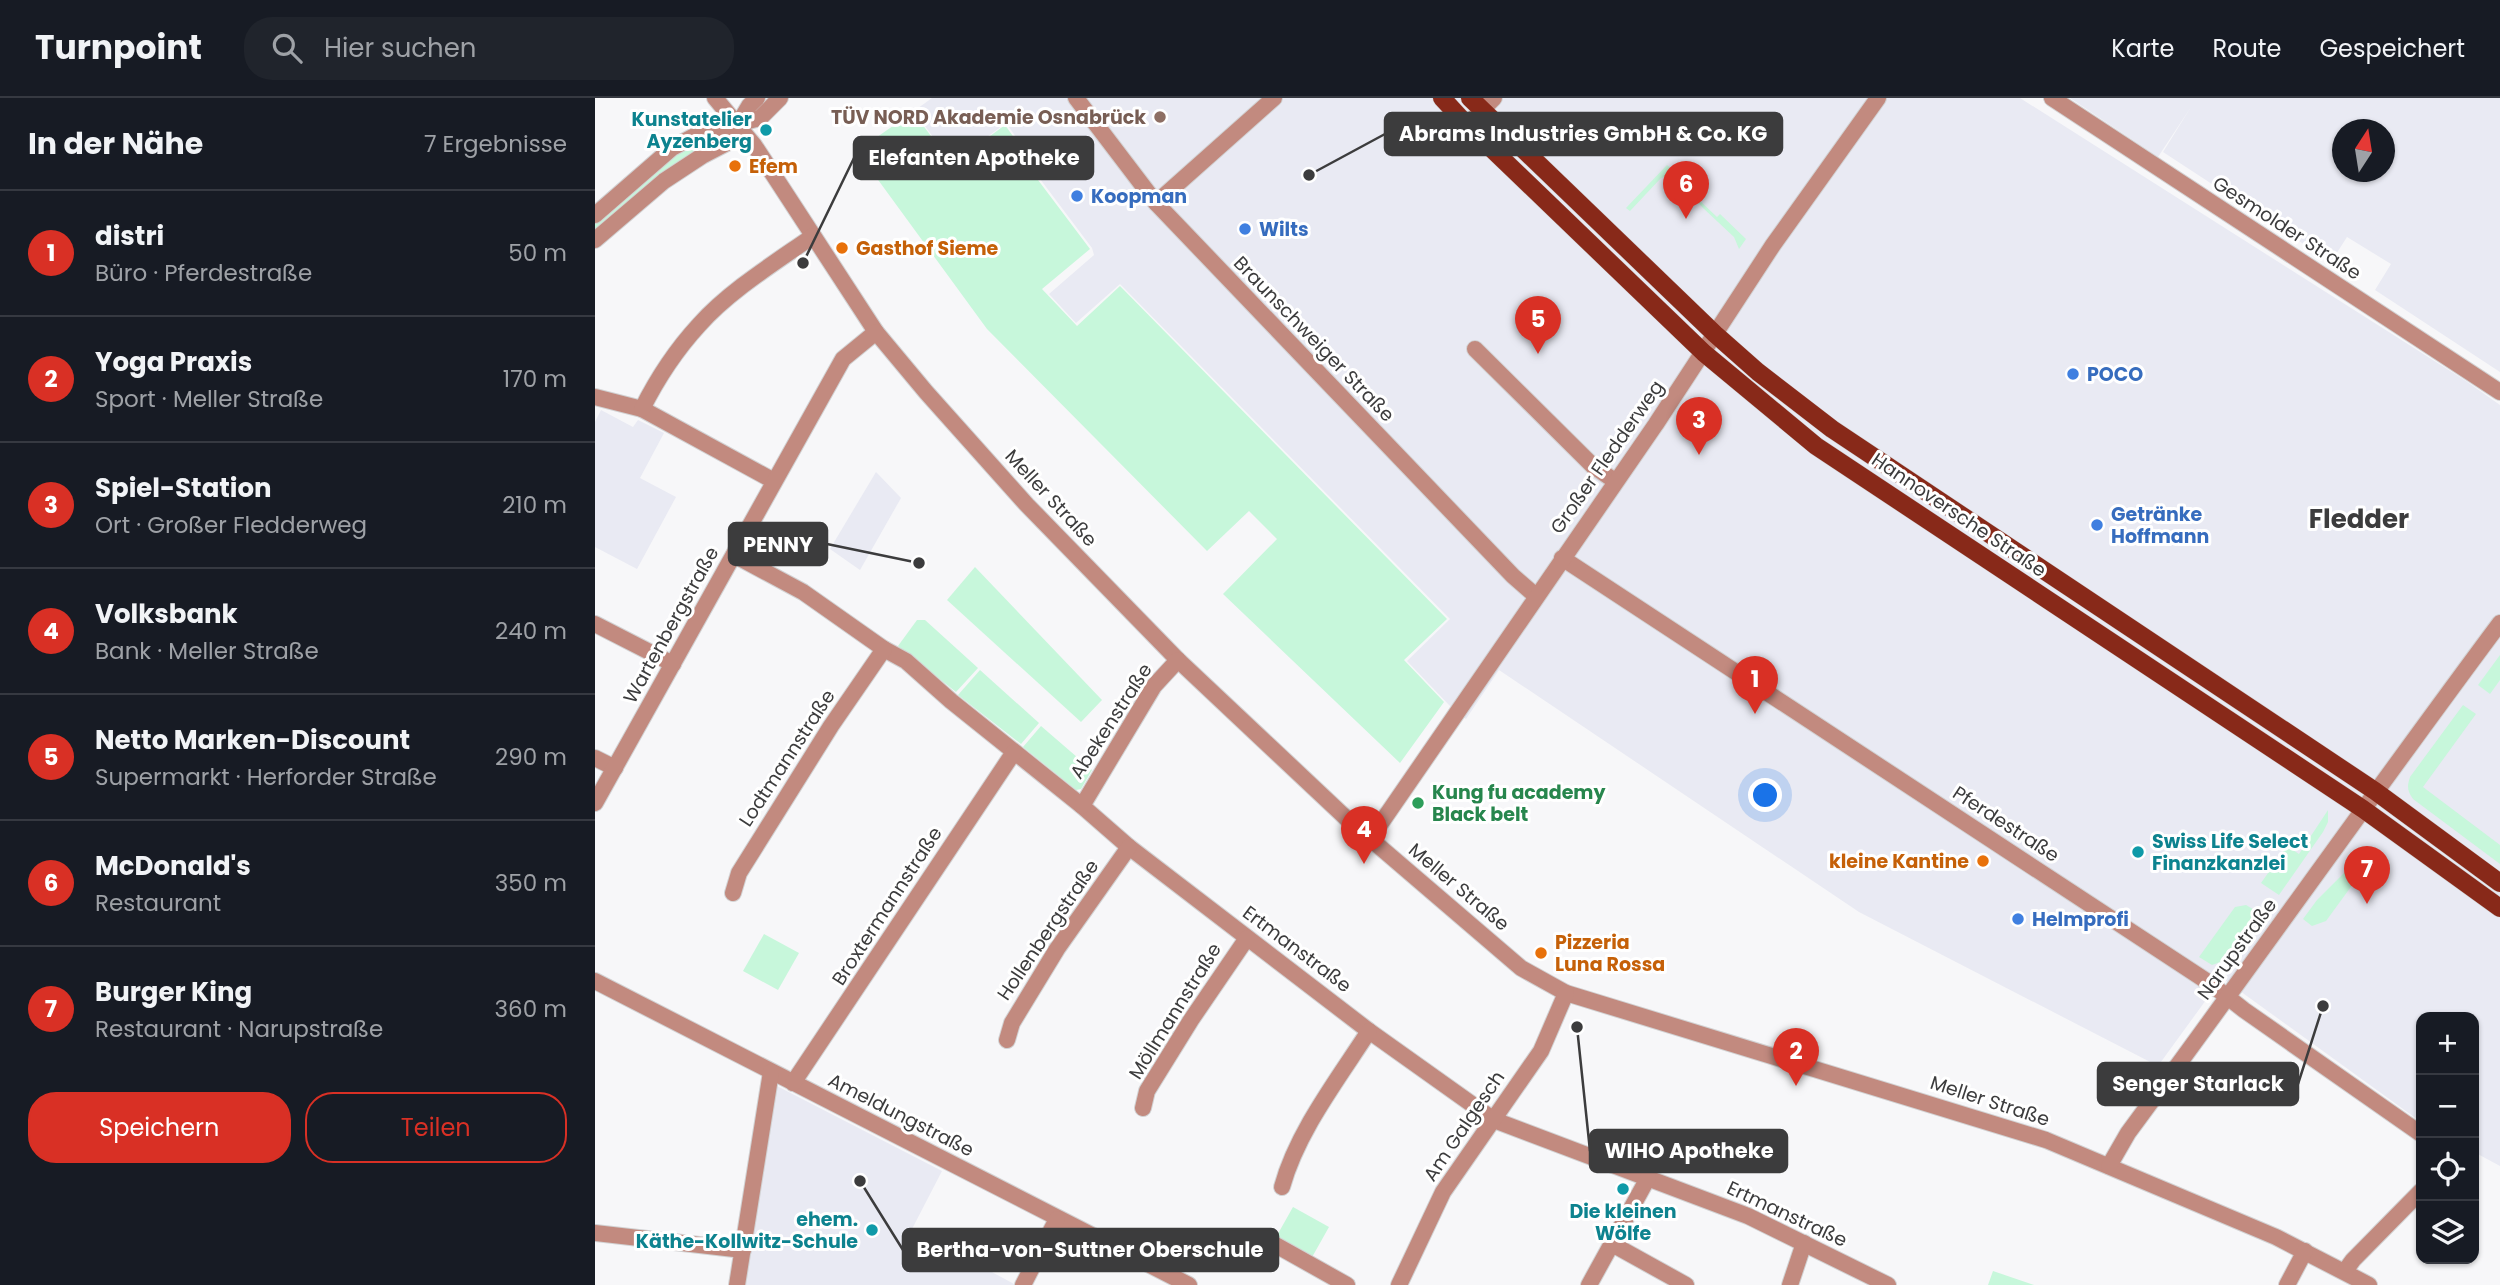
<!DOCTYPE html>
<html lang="de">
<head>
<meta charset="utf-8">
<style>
	body { margin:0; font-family:Poppins,sans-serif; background:#20242c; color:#f1f3f6 }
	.controls { position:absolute; right:21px; bottom:21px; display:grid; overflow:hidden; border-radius:14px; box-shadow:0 2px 5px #0004 }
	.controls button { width:63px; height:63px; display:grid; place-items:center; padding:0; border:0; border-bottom:2px solid #363941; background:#171b24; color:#f1f3f6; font:35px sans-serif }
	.compass { position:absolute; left:1737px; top:21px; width:63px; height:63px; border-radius:50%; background:#171b24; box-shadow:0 2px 5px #0004; rotate:12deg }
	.you { position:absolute; left:1171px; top:698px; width:24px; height:24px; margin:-18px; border:5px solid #fff; border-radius:50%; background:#1a73e8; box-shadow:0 0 0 10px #1a73e833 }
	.badge { display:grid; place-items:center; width:46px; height:46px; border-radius:50%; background:#d93025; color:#fff; font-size:23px; font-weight:700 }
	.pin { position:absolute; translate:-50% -58px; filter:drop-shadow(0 2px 4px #0008) }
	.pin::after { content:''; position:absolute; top:37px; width:24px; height:21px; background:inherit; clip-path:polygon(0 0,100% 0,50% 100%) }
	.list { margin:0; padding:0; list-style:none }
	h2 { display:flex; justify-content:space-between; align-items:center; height:91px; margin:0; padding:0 28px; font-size:30px }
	h2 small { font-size:23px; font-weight:400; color:#9ea1a6 }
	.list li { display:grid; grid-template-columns:46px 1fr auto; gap:21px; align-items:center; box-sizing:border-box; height:126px; padding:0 28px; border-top:2px solid #363941 }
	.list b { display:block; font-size:26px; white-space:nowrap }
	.list p { margin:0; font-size:23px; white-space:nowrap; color:#9ea1a6 }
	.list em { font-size:23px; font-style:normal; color:#9ea1a6 }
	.actions { display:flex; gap:14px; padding:21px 28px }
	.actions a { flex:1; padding:16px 0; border:2px solid #d93025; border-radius:28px; text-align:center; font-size:24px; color:#d93025 }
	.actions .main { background:#d93025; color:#fff }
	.icon { flex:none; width:38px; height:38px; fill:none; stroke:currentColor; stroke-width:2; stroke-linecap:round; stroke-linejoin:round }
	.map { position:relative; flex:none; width:1905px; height:1187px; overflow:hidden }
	header { display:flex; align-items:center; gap:42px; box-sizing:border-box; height:98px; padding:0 35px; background:#171b24; border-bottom:2px solid #363941 }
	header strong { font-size:33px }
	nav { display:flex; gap:38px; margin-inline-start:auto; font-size:24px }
	.search { width:490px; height:63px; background:#20242c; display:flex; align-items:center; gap:18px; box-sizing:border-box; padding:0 24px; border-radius:28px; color:#9ea1a6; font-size:26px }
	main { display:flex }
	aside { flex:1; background:#171b24 }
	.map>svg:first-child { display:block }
	.built { fill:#e9eaf3; fill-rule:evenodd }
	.green { fill:#c7f7db }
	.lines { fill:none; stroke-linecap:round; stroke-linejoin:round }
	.minor-casing { stroke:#d2d2d3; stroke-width:18 }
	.major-casing { stroke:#d2d2d3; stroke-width:19 }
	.minor { stroke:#c28a7f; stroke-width:16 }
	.major { stroke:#882919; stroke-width:18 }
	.education-dot { fill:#8d6e63; stroke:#fff; stroke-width:2.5 }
	.culture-dot { fill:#0f9aa8; stroke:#fff; stroke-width:2.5 }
	.food-dot { fill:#e8710a; stroke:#fff; stroke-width:2.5 }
	.shop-dot { fill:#3f7fe0; stroke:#fff; stroke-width:2.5 }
	.leisure-dot { fill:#2e9e5b; stroke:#fff; stroke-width:2.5 }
	.labels { text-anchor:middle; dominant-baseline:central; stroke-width:6; stroke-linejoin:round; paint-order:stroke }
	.education-label { font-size:19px; font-weight:bold; fill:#785e54; stroke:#fff; text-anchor:end }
	.culture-label { font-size:19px; font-weight:bold; fill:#0d838f; stroke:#fff; text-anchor:end }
	.food-label { font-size:19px; font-weight:bold; fill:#c56008; stroke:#fff; text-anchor:start }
	.shop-label { font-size:19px; font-weight:bold; fill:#366cbe; stroke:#fff; text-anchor:start }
	.street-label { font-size:19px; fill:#3c3c3d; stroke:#fff }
	.leisure-label { font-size:19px; font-weight:bold; fill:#27864d; stroke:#fff; text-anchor:start }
	.district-label { font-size:26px; font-weight:bold; fill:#3c3c3d; stroke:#fff }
	.leader { fill:none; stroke:#3c3c3d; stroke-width:2.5 }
	.callout-dot { fill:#3c3c3d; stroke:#fff; stroke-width:2.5 }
	.callout { fill:#3c3c3d; stroke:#3c3c3d; stroke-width:2.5 }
	.callout-label { font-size:21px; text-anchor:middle; font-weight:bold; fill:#fff }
</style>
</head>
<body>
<header>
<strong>Turnpoint</strong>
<div class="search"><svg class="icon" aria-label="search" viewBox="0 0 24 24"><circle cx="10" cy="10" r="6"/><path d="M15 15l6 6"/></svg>Hier suchen</div>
<nav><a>Karte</a><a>Route</a><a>Gespeichert</a></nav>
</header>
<main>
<aside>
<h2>In der Nähe<small>7 Ergebnisse</small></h2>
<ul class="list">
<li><span class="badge">1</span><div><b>distri</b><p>Büro · Pferdestraße</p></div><em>50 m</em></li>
<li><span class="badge">2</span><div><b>Yoga Praxis</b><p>Sport · Meller Straße</p></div><em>170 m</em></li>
<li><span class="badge">3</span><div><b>Spiel-Station</b><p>Ort · Großer Fledderweg</p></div><em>210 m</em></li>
<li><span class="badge">4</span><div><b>Volksbank</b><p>Bank · Meller Straße</p></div><em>240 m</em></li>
<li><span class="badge">5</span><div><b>Netto Marken-Discount</b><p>Supermarkt · Herforder Straße</p></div><em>290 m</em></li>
<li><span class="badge">6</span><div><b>McDonald's</b><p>Restaurant</p></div><em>350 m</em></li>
<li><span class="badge">7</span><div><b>Burger King</b><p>Restaurant · Narupstraße</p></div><em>360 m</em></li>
</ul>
<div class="actions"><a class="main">Speichern</a><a>Teilen</a></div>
</aside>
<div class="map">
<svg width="1905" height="1187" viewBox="0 0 1905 1187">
	<rect width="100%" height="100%" fill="#f7f7f9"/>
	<!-- built -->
	<g class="built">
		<path d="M 337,0 L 1425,0 L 1871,283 L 1905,307 L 1905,1068 L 1879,1054 L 1879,919 L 1826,919 L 1826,1024 L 1627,880 L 1563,968 L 1264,814 L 904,572 L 871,621 L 854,607 L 812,563 L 855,521 L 525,186 L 481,225 L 454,196 L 499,157 L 497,150 L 442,77 L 444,71 L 411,25 L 357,65 L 319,13 Z"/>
		<path d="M 1475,0 L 1905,0 L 1905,274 L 1780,192 L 1796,166 L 1752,139 L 1736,164 L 1568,54 L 1596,9 L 1563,59 ZM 1748,32 L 1790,32 L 1790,74 L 1748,74 Z"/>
		<path d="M 6,312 L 38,329 L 43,322 L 69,335 L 45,380 L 81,399 L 42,471 L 0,449 L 0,324 Z"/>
		<path d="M 281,374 L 306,400 L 265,472 L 235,451 Z"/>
		<path d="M 180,987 L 347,1073 L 317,1131 L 421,1187 L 149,1187 Z"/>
	</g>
	<!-- green -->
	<g class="green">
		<path d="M 318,14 L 357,66 L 410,27 L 442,72 L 440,78 L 495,151 L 447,191 L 482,228 L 525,188 L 852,521 L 809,562 L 849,604 L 805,665 L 628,496 L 682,441 L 654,413 L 612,453 L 392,231 L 262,53 Z"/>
		<path d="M 118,36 L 122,42 L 0,134 L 0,124 L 81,55 Z"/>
		<path d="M 1072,67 L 1106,99 L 1104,102 L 1122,119 L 1125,116 L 1151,141 L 1144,151 L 1139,139 L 1108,110 L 1082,81 L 1074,78 L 1066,80 L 1035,113 L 1031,110 Z"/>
		<path d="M 380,469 L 507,602 L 486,624 L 352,502 Z"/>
		<path d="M 322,522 L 330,522 L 383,570 L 361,594 L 303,548 Z"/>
		<path d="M 1905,557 L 1905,582 L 1895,596 L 1883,587 Z"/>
		<path d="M 385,572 L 444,625 L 426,646 L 363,597 Z"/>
		<path d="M 1868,607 L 1881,616 L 1828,689 L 1905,747 L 1905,766 L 1818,701 C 1812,693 1812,688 1815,679 Z"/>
		<path d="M 446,628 L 497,672 L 486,691 L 481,692 L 428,649 Z"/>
		<path d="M 1733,712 L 1733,724 L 1728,734 L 1684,797 L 1666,785 L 1692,748 L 1704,756 Z"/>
		<path d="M 1766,758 L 1774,764 L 1731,823 L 1717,828 L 1708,821 L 1722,802 Z"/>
		<path d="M 1651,807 L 1668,817 L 1634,861 L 1617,867 L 1604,859 L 1640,809 Z"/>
		<path d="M 169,836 L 204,855 L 183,892 L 148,873 Z"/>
		<path d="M 698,1109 L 734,1129 L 716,1161 L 680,1141 Z"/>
		<path d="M 1398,1173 L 1439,1187 L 1393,1187 Z"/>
	</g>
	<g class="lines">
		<defs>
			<g id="minor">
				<path d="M 120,0 L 159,47 L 281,234 L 331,294 L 432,407 L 583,562 L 751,720 L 926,870 L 971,895 L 1451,1042 L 1681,1139 L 1774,1187"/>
				<path d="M 481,0 L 561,105 L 918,478 L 941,498"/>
				<path d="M 1457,0 L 1905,294"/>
				<path d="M 872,27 L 899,0"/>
				<path d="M 561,105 L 679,0"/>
				<path d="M 0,117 L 77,50 L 103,36 L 165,20 L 185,0"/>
				<path d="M 0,142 L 69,83 L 107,58 L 132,45 L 154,8 L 162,0"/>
				<path d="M 880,251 L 998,368 L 1020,383"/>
				<path d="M 0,299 L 47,311 L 179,383"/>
				<path d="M 47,311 C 62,281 81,252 104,227 C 134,193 181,164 218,138"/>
				<path d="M 139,457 L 208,494 L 289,551 L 311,563 L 356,603 L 487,708 L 534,749 L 774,933 L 899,1022 L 1153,1118 L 1293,1187"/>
				<path d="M 967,460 L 1616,886 L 1649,912 L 1826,1036"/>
				<path d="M 0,526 L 78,566"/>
				<path d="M 0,660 L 20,670"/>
				<path d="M 0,705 L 248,261 L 281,234"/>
				<path d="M 487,708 L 559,588 L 583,562"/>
				<path d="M 775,741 L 1061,326 L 1178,147 L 1283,0"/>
				<path d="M 138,795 L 144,775 L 236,628 L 289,551"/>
				<path d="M 0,883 L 594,1187"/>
				<path d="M 412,942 L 417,925 L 462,851 L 534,749"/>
				<path d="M 198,985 L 419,654"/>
				<path d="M 548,1010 L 552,993 L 596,922 L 652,840"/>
				<path d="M 1514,1068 L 1533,1035 C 1658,866 1779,694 1905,525"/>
				<path d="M 687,1089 C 702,1034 743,981 774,933"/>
				<path d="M 0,1135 L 148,1152"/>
				<path d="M 670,1141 L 752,1187"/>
				<path d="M 1017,1146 L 1091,1187"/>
				<path d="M 1750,1173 L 1758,1162 L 1826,1093"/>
				<path d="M 142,1187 L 176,974"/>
				<path d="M 428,1187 L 462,1121"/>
				<path d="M 804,1187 L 848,1094 L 946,953 L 971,895"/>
				<path d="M 994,1187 L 1053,1080"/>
				<path d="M 1195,1187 L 1209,1145"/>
				<path d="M 1692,1187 L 1710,1153"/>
			</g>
			<g id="major">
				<path d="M 847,0 L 872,27 L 1109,255 L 1221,348 L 1768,711 L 1905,810"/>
				<path d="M 875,0 L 1120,236 L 1163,274 L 1237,331 L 1780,693 L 1905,785"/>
			</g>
		</defs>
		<!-- minor casing -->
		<use href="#minor" class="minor-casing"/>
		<!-- major casing -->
		<use href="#major" class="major-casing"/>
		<!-- minor -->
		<use href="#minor" class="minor"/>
		<!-- major -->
		<use href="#major" class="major"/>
	</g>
	<!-- markers -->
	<circle class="education-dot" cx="565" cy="19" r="7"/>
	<g class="culture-dot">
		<circle cx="171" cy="32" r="7"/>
		<circle cx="1543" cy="754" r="7"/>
		<circle cx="1028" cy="1091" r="7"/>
		<circle cx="277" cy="1132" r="7"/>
	</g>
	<g class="food-dot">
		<circle cx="140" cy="68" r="7"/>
		<circle cx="247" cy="150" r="7"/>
		<circle cx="1388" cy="763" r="7"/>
		<circle cx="946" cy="855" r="7"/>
	</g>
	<g class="shop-dot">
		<circle cx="482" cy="98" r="7"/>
		<circle cx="650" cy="131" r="7"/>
		<circle cx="1478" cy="276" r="7"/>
		<circle cx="1502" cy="427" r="7"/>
		<circle cx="1423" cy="821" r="7"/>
	</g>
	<circle class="leisure-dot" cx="823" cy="705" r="7"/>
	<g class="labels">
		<!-- education labels -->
		<g class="education-label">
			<text x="551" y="19">TÜV NORD Akademie Osnabrück</text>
		</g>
		<!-- culture labels -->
		<g class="culture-label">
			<text x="157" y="21">Kunstatelier<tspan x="157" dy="22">Ayzenberg</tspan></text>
			<text x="1557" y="743" text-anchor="start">Swiss Life Select<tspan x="1557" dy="22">Finanzkanzlei</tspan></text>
			<text x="1028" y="1113" text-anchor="middle">Die kleinen<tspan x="1028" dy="22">Wölfe</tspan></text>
			<text x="263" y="1121">ehem.<tspan x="263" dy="22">Käthe-Kollwitz-Schule</tspan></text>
		</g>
		<!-- food labels -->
		<g class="food-label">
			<text x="154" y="68">Efem</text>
			<text x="261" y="150">Gasthof Sieme</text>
			<text x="1374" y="763" text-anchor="end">kleine Kantine</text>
			<text x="960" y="844">Pizzeria<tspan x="960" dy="22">Luna Rossa</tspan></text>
		</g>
		<!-- shop labels -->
		<g class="shop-label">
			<text x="496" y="98">Koopman</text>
			<text x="664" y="131">Wilts</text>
			<text x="1492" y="276">POCO</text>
			<text x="1516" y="416">Getränke<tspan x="1516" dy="22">Hoffmann</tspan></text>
			<text x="1437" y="821">Helmprofi</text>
		</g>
		<!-- street labels -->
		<g class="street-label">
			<text transform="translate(1692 130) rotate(33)">Gesmolder Straße</text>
			<text transform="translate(719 241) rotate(46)">Braunschweiger Straße</text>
			<text transform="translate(1012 359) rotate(-55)">Großer Fledderweg</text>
			<text transform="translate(456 400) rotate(47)">Meller Straße</text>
			<text transform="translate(1364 417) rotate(34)">Hannoversche Straße</text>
			<text transform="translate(76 527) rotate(-61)">Wartenbergstraße</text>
			<text transform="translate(516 623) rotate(-57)">Abekenstraße</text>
			<text transform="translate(192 660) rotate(-57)">Lodtmannstraße</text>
			<text transform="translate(1411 726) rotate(33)">Pferdestraße</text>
			<text transform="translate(864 789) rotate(40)">Meller Straße</text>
			<text transform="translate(292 808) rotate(-57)">Broxtermannstraße</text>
			<text transform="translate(453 832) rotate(-56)">Hollenbergstraße</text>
			<text transform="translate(702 851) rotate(37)">Ertmanstraße</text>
			<text transform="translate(1642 851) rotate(-54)">Narupstraße</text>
			<text transform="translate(580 913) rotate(-58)">Möllmannstraße</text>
			<text transform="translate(1395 1003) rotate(18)">Meller Straße</text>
			<text transform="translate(306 1017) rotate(27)">Ameldungstraße</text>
			<text transform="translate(869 1028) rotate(-56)">Am Galgesch</text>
			<text transform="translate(1192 1116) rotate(25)">Ertmanstraße</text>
		</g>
		<!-- leisure labels -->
		<g class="leisure-label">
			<text x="837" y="694">Kung fu academy<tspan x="837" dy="22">Black belt</tspan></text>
		</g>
		<!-- district labels -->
		<g class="district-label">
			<text x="1764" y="421">Fledder</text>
		</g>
	</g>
	<!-- callouts -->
	<path class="leader" d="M714 77L790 36M208 165L259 60M324 465L232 446M1728 908L1703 986M982 929L995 1053M265 1083L308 1152"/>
	<g class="callout-dot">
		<circle cx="714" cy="77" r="7"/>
		<circle cx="208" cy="165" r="7"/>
		<circle cx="324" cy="465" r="7"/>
		<circle cx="1728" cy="908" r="7"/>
		<circle cx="982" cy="929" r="7"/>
		<circle cx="265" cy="1083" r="7"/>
	</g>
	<g class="callout">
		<rect x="790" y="15" width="397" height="42" rx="7"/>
		<rect x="259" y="39" width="239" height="42" rx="7"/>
		<rect x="134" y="425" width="98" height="42" rx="7"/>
		<rect x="1503" y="965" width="200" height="42" rx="7"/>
		<rect x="995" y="1032" width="197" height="42" rx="7"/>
		<rect x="308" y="1131" width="375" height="42" rx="7"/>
	</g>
	<g class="callout-label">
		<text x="988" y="43">Abrams Industries GmbH &amp; Co. KG</text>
		<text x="379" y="67">Elefanten Apotheke</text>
		<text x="183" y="454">PENNY</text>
		<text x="1603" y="993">Senger Starlack</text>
		<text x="1094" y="1060">WIHO Apotheke</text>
		<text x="495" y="1159">Bertha-von-Suttner Oberschule</text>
	</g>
</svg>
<div class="controls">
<button>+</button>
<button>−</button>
<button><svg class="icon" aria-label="locate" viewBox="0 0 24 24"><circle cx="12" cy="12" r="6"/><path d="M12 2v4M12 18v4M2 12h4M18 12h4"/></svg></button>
<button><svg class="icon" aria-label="layers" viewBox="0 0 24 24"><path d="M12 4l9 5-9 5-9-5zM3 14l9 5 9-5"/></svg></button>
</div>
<svg class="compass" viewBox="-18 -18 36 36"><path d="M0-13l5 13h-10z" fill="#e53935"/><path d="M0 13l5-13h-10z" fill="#9ea1a6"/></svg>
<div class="you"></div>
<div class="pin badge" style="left:1160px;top:616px">1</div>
<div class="pin badge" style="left:1201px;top:988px">2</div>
<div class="pin badge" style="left:1104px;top:357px">3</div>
<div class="pin badge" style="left:769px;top:766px">4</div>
<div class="pin badge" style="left:943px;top:256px">5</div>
<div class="pin badge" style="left:1091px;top:121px">6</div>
<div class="pin badge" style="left:1772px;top:806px">7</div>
</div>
</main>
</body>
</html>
